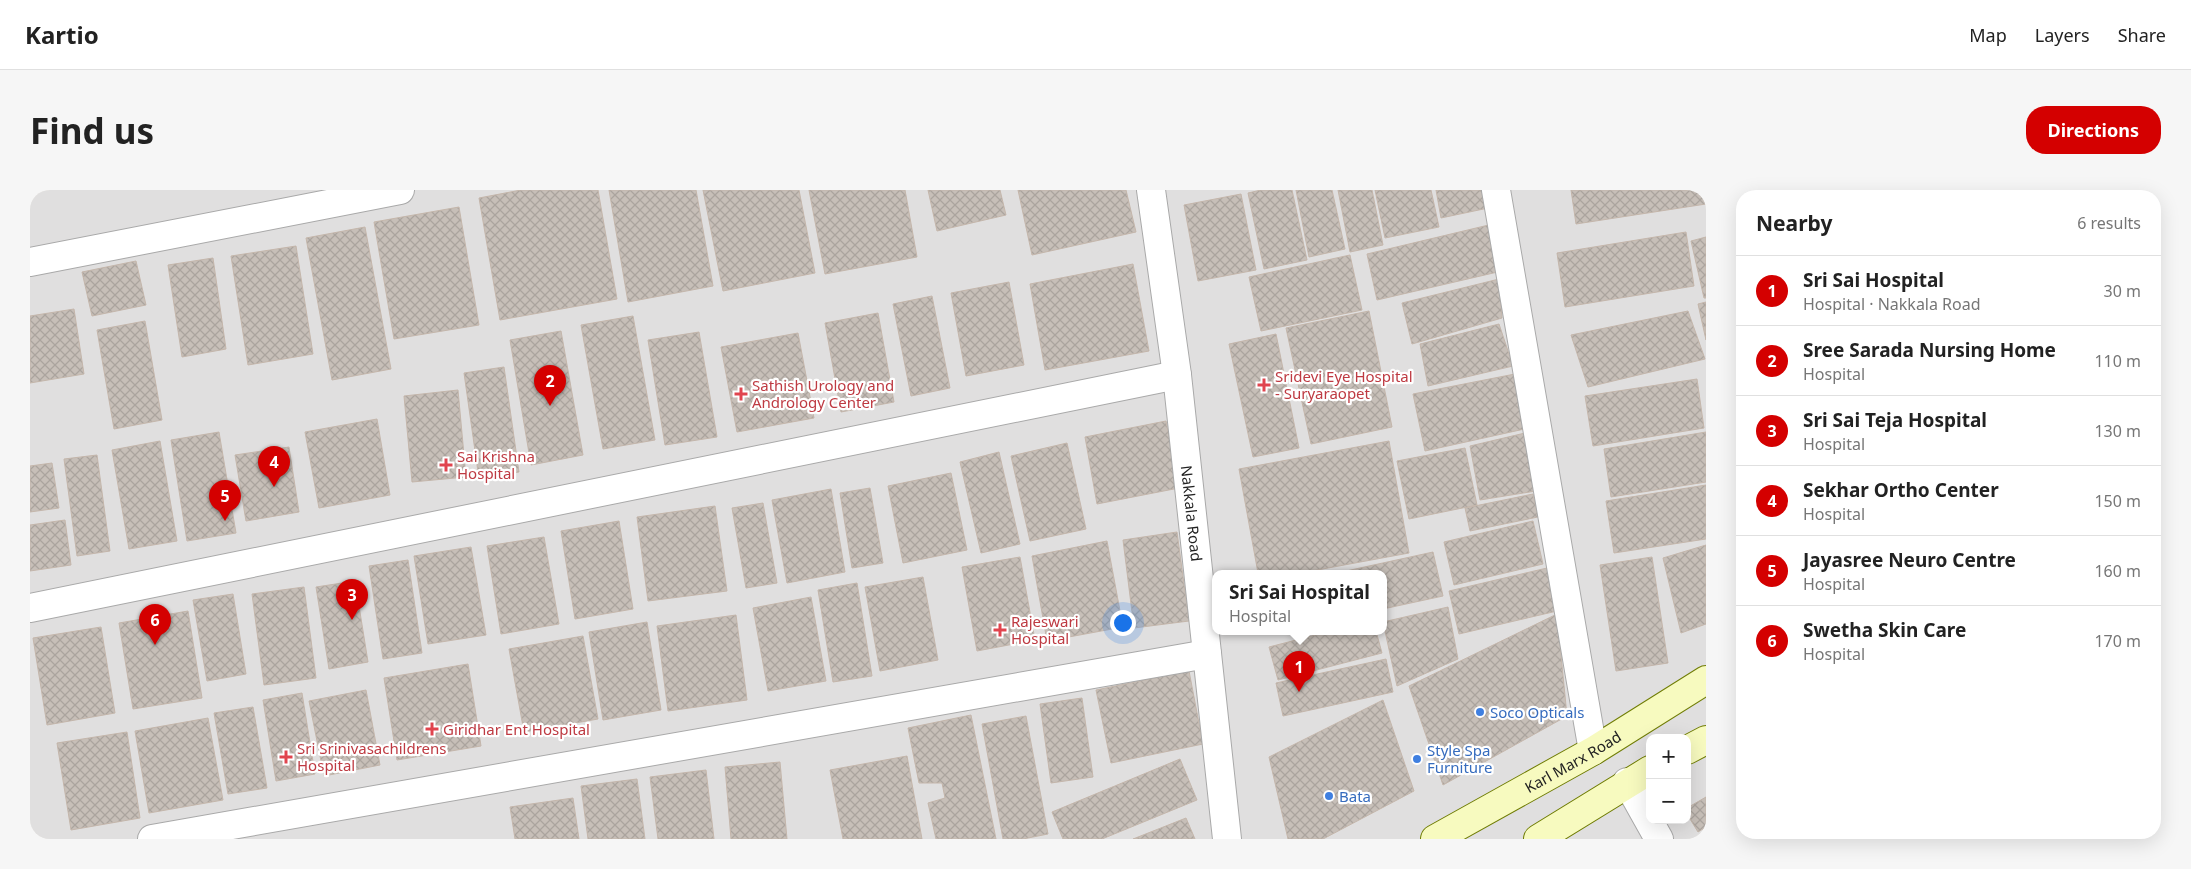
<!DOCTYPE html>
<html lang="en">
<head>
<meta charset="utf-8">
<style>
	body { margin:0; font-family:"Noto Sans",sans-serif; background:#f6f6f6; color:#222 }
	.controls { position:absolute; right:15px; bottom:15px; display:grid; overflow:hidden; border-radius:10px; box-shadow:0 5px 20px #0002 }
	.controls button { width:45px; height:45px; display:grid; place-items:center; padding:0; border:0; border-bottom:1px solid #e0e0e0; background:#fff; color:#222; font:25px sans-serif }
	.you { position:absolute; left:1092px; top:432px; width:18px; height:18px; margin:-12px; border:4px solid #fff; border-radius:50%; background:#1a73e8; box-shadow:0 0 0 8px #1a73e833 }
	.badge { display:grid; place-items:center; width:32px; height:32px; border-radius:50%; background:#d40000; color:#fff; font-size:16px; font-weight:700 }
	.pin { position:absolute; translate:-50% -41px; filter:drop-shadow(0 1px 2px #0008) }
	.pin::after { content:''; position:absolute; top:26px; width:18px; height:15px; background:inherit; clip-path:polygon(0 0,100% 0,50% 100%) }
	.popup { position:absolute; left:1182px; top:380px; width:175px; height:65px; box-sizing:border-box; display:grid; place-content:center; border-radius:10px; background:#fff; filter:drop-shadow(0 1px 4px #0005); font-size:16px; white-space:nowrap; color:#767676 }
	.popup b { font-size:19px; color:#222 }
	.popup::after { content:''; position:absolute; left:50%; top:100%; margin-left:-10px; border:10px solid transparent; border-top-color:#fff }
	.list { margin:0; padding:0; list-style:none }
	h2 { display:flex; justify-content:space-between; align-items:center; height:65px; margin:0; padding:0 20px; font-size:21px }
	h2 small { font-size:16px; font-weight:400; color:#767676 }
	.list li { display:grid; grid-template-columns:32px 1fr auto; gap:15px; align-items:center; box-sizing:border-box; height:70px; padding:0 20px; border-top:1px solid #e0e0e0 }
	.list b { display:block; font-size:19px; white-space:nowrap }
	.list p { margin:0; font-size:16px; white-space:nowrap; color:#767676 }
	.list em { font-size:16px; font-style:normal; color:#767676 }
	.map { position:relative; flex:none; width:1676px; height:649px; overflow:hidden; border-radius:20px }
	header { display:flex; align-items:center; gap:30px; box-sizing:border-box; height:70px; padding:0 25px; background:#fff; border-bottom:1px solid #e0e0e0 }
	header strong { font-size:24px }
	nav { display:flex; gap:28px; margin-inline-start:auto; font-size:18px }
	.intro { display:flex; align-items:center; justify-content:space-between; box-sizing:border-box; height:120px; padding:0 30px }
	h1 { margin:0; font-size:35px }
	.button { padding:12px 22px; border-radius:20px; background:#d40000; color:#fff; font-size:18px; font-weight:700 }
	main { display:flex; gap:30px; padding:0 30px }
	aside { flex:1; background:#fff; border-radius:20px; box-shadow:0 5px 20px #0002 }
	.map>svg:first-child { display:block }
	.residential { fill:#e0dfdf; fill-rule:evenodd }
	.building { fill:url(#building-cross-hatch); stroke:#c4b6ab }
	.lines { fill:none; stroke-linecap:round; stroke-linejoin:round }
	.minor-casing { stroke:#a9a9a9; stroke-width:30 }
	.tertiary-casing { stroke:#a9a9a9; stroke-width:30 }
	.secondary-casing { stroke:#707d05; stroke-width:30 }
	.minor { stroke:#fff; stroke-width:28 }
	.tertiary { stroke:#fff; stroke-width:28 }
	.secondary { stroke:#f7fabf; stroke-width:28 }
	.health-dot { fill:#e0444e; stroke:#fff; stroke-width:2 }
	.shop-dot { fill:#3f7fe0; stroke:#fff; stroke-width:2 }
	.labels { text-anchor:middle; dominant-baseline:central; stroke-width:4.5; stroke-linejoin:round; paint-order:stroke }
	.health-label { font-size:15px; fill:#be3a42; stroke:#fff; text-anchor:start }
	.street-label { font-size:15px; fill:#222; stroke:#fff }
	.shop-label { font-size:15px; fill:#366cbe; stroke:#fff; text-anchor:start }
</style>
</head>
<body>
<header>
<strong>Kartio</strong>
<nav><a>Map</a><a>Layers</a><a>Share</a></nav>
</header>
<div class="intro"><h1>Find us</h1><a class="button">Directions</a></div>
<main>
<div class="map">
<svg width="1676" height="649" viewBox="0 0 1676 649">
	<defs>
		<pattern id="building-cross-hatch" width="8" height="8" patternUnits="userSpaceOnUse" patternTransform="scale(1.25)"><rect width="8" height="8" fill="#c7bfb8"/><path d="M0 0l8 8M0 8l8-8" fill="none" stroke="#aba49e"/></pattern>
	</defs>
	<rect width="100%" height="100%" fill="#f2efe9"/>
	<!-- residential -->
	<path class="residential" d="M 0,0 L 1676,0 L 1676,649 L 0,649 ZM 1185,383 L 1353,383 L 1353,441 L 1185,441 ZM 1620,548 L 1657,548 L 1657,630 L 1620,630 Z"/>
	<!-- building -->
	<g class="building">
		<path d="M 491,0 L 568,0 L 587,109 L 470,130 L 449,8 Z"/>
		<path d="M 579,0 L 666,0 L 683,96 L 598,112 Z"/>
		<path d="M 673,0 L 769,0 L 785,83 L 693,101 Z"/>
		<path d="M 779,0 L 875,0 L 887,67 L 795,84 Z"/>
		<path d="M 898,0 L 970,0 L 976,25 L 907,41 Z"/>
		<path d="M 988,0 L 1096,0 L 1106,42 L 1002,65 Z"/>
		<path d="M 1231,0 L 1262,0 L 1277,70 L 1234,79 L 1218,3 Z"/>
		<path d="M 1266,0 L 1302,0 L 1315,59 L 1279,67 Z"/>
		<path d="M 1308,0 L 1342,0 L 1353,55 L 1320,62 Z"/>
		<path d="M 1345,0 L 1401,0 L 1409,37 L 1355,48 Z"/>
		<path d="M 1406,0 L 1459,0 L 1463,17 L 1411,28 Z"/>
		<path d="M 1541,0 L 1676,0 L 1676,14 L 1546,34 Z"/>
		<path d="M 1211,4 L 1226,80 L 1168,91 L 1154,15 Z"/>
		<path d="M 429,17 L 449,135 L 364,149 L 344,32 Z"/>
		<path d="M 1467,33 L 1472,81 L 1347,110 L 1337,64 Z"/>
		<path d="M 335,37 L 361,179 L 302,190 L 276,48 Z"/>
		<path d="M 1656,42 L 1664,96 L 1535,117 L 1527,63 Z"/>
		<path d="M 1676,47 L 1676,108 L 1674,108 L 1661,51 Z"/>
		<path d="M 266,56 L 283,164 L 218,175 L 201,66 Z"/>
		<path d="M 1320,65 L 1332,120 L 1231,141 L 1219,87 Z"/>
		<path d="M 183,68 L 196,159 L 152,167 L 138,75 Z"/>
		<path d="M 106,71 L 116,115 L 62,126 L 52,82 Z"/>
		<path d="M 1103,74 L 1119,161 L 1015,180 L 1000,94 Z"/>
		<path d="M 1469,89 L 1472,128 L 1382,154 L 1372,113 Z"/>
		<path d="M 979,92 L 994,175 L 936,186 L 921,103 Z"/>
		<path d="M 902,106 L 920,198 L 881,206 L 863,114 Z"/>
		<path d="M 1676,112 L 1676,150 L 1668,114 Z"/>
		<path d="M 44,119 L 54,184 L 0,193 L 0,126 Z"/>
		<path d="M 1339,121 L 1362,237 L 1281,254 L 1256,138 Z"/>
		<path d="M 1658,121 L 1675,169 L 1558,197 L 1541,145 Z"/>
		<path d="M 848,123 L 864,212 L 811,222 L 795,133 Z"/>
		<path d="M 603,126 L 625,250 L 573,259 L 551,135 Z"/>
		<path d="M 115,131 L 132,230 L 84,239 L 67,140 Z"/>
		<path d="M 1469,134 L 1483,176 L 1398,196 L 1390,154 Z"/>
		<path d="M 531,141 L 553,265 L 501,275 L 480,150 Z"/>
		<path d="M 669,142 L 687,247 L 635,255 L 618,150 Z"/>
		<path d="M 768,143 L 784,228 L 707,242 L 691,157 Z"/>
		<path d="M 1246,144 L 1269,258 L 1223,267 L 1199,154 Z"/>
		<path d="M 474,177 L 489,282 L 449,289 L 434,183 Z"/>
		<path d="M 1490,183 L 1499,238 L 1395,261 L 1383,204 Z"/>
		<path d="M 1667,189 L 1674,238 L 1563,256 L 1555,206 Z"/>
		<path d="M 428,200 L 436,287 L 382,292 L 374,206 Z"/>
		<path d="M 347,229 L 360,305 L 289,318 L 275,242 Z"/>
		<path d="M 1136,231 L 1149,298 L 1067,314 L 1055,247 Z"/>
		<path d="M 189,242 L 206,343 L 157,351 L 141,250 Z"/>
		<path d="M 1676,242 L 1676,292 L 1581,307 L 1574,259 Z"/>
		<path d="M 1495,243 L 1506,301 L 1450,310 L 1440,256 Z"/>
		<path d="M 130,251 L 147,351 L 99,359 L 82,260 Z"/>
		<path d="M 1359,251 L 1379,363 L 1271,383 L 1228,383 L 1209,279 Z"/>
		<path d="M 1037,253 L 1056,339 L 1000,351 L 981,266 Z"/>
		<path d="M 259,257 L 269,322 L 216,331 L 205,265 Z"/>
		<path d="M 1435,258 L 1447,315 L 1379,329 L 1367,271 Z"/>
		<path d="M 969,262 L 990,354 L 951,363 L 930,272 Z"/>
		<path d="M 67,265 L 80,361 L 47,366 L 34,269 Z"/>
		<path d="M 22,273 L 29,318 L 0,322 L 0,276 Z"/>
		<path d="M 921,283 L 937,360 L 873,373 L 858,296 Z"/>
		<path d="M 1676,295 L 1676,349 L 1584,363 L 1576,311 Z"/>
		<path d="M 840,298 L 853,373 L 822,378 L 810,303 Z"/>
		<path d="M 801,299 L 815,382 L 757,393 L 742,310 Z"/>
		<path d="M 1503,304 L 1508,327 L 1440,341 L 1435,318 Z"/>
		<path d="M 733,313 L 747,393 L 716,398 L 702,318 Z"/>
		<path d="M 685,316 L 697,401 L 618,411 L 607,327 Z"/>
		<path d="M 35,330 L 41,375 L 0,381 L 0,335 Z"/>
		<path d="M 589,331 L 603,419 L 545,429 L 531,341 Z"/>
		<path d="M 1503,331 L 1513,374 L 1424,395 L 1414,352 Z"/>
		<path d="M 1147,342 L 1159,431 L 1104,438 L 1093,350 Z"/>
		<path d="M 514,347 L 529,434 L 471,444 L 457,356 Z"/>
		<path d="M 1077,351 L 1093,437 L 1017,451 L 1002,366 Z"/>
		<path d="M 1676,355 L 1676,434 L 1651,443 L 1633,368 Z"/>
		<path d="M 441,357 L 456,445 L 398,454 L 384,366 Z"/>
		<path d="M 1403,362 L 1413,406 L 1353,419 L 1353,383 L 1307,383 Z"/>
		<path d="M 990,367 L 1005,450 L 947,461 L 932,377 Z"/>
		<path d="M 1622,367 L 1638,473 L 1586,481 L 1570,375 Z"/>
		<path d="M 378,370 L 392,463 L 353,469 L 339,376 Z"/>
		<path d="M 1517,378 L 1527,421 L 1429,444 L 1419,401 Z"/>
		<path d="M 893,387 L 908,470 L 850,481 L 835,397 Z"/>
		<path d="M 325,391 L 338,472 L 299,479 L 286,397 Z"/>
		<path d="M 827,393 L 842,486 L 803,492 L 788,400 Z"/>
		<path d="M 274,397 L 286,488 L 234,495 L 222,404 Z"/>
		<path d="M 203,404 L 216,484 L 177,491 L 163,410 Z"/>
		<path d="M 781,407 L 796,491 L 738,501 L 723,418 Z"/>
		<path d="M 1418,417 L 1428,469 L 1367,496 L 1353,432 Z"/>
		<path d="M 158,421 L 172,508 L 103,519 L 89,433 Z"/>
		<path d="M 1527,424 L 1537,526 L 1413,595 L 1379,496 Z"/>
		<path d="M 706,425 L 717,510 L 638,521 L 627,436 Z"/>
		<path d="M 617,432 L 631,520 L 573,530 L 559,442 Z"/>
		<path d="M 71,437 L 85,523 L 17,535 L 3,448 Z"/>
		<path d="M 1301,441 L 1346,441 L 1352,463 L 1248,490 L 1239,457 Z"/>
		<path d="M 553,446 L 568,529 L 494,542 L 479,459 Z"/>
		<path d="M 1356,469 L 1363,502 L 1253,526 L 1246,493 Z"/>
		<path d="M 438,474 L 451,556 L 367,570 L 354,488 Z"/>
		<path d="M 1159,481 L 1173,554 L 1081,573 L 1066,500 Z"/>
		<path d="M 336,500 L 350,575 L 294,586 L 279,511 Z"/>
		<path d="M 272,503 L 285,584 L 246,591 L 233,510 Z"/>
		<path d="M 1052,508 L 1063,587 L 1021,593 L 1010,514 Z"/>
		<path d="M 1353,510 L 1384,601 L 1293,649 L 1258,649 L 1239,567 Z"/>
		<path d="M 223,517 L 237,598 L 198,604 L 184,523 Z"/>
		<path d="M 941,525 L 966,649 L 906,649 L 898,613 L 915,608 L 912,593 L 889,593 L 878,538 Z"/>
		<path d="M 996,526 L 1018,644 L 993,649 L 973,649 L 952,534 Z"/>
		<path d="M 178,528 L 193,610 L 119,623 L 105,541 Z"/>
		<path d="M 97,542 L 110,628 L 41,640 L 27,553 Z"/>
		<path d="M 877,566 L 892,649 L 813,649 L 800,580 Z"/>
		<path d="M 1150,569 L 1167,610 L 1072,649 L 1033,649 L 1022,622 Z"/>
		<path d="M 750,572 L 757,649 L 701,649 L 695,577 Z"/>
		<path d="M 676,580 L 684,649 L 628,649 L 620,587 Z"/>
		<path d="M 607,589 L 615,649 L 558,649 L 551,596 Z"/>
		<path d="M 1676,607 L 1676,637 L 1668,642 L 1657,624 L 1657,618 Z"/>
		<path d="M 543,608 L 549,649 L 485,649 L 480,617 Z"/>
		<path d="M 1156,628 L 1165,649 L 1103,649 Z"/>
	</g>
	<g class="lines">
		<defs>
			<g id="minor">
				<path d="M 1466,0 L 1563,561"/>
				<path d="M 0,72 L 370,0"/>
				<path d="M 0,418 L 1147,185"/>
				<path d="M 1597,592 L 1629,649"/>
				<path d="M 122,649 L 1177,464"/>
			</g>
			<g id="tertiary">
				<path id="s1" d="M 1121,0 L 1147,185 L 1197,649"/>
			</g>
			<g id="secondary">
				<path d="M 1657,560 L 1676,550"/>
				<path id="s2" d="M 1405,649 L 1563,561 L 1676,490"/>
				<path d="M 1508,649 L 1620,580"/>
			</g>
		</defs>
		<!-- minor casing -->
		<use href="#minor" class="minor-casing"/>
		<!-- tertiary casing -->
		<use href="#tertiary" class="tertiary-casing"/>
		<!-- secondary casing -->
		<use href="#secondary" class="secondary-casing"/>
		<!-- minor -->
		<use href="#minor" class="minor"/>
		<!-- tertiary -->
		<use href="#tertiary" class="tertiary"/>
		<!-- secondary -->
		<use href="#secondary" class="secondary"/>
	</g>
	<!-- markers -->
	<g class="health-dot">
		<path d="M1231.5 187.5h5v5h5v5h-5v5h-5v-5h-5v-5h5z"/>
		<path d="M708.5 196.5h5v5h5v5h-5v5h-5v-5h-5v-5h5z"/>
		<path d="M413.5 267.5h5v5h5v5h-5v5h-5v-5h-5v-5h5z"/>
		<path d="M967.5 432.5h5v5h5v5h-5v5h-5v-5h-5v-5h5z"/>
		<path d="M399.5 531.5h5v5h5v5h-5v5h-5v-5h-5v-5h5z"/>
		<path d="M253.5 559.5h5v5h5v5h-5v5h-5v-5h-5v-5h5z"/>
	</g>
	<g class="shop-dot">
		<circle cx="1450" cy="522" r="5"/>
		<circle cx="1387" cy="569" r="5"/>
		<circle cx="1299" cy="606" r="5"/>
	</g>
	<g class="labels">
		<!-- health labels -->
		<g class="health-label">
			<text x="1245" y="186">Sridevi Eye Hospital<tspan x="1245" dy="17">- Suryaraopet</tspan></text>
			<text x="722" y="195">Sathish Urology and<tspan x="722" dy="17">Andrology Center</tspan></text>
			<text x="427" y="266">Sai Krishna<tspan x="427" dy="17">Hospital</tspan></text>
			<text x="981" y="431">Rajeswari<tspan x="981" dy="17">Hospital</tspan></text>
			<text x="413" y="539">Giridhar Ent Hospital</text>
			<text x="267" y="558">Sri Srinivasachildrens<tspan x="267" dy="17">Hospital</tspan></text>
		</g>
		<!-- street labels -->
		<g class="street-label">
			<text stroke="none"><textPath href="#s1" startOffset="326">Nakkala Road</textPath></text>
			<text stroke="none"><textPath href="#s2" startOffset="158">Karl Marx Road</textPath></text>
		</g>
		<!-- shop labels -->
		<g class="shop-label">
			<text x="1460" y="522">Soco Opticals</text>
			<text x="1397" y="560">Style Spa<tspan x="1397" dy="17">Furniture</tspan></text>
			<text x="1309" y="606">Bata</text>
		</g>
	</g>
</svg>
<div class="controls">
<button>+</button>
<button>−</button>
</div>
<div class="you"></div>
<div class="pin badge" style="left:1269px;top:502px">1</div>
<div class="popup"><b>Sri Sai Hospital</b>Hospital</div>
<div class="pin badge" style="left:520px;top:216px">2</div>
<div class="pin badge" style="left:322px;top:430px">3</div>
<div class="pin badge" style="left:244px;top:297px">4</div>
<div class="pin badge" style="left:195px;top:331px">5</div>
<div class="pin badge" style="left:125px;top:455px">6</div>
</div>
<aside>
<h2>Nearby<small>6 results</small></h2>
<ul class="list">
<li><span class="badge">1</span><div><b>Sri Sai Hospital</b><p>Hospital · Nakkala Road</p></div><em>30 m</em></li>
<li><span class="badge">2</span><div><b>Sree Sarada Nursing Home</b><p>Hospital</p></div><em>110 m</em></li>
<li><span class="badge">3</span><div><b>Sri Sai Teja Hospital</b><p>Hospital</p></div><em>130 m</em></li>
<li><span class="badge">4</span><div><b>Sekhar Ortho Center</b><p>Hospital</p></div><em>150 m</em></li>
<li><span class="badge">5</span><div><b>Jayasree Neuro Centre</b><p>Hospital</p></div><em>160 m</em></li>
<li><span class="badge">6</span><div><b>Swetha Skin Care</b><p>Hospital</p></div><em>170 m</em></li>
</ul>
</aside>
</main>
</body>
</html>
